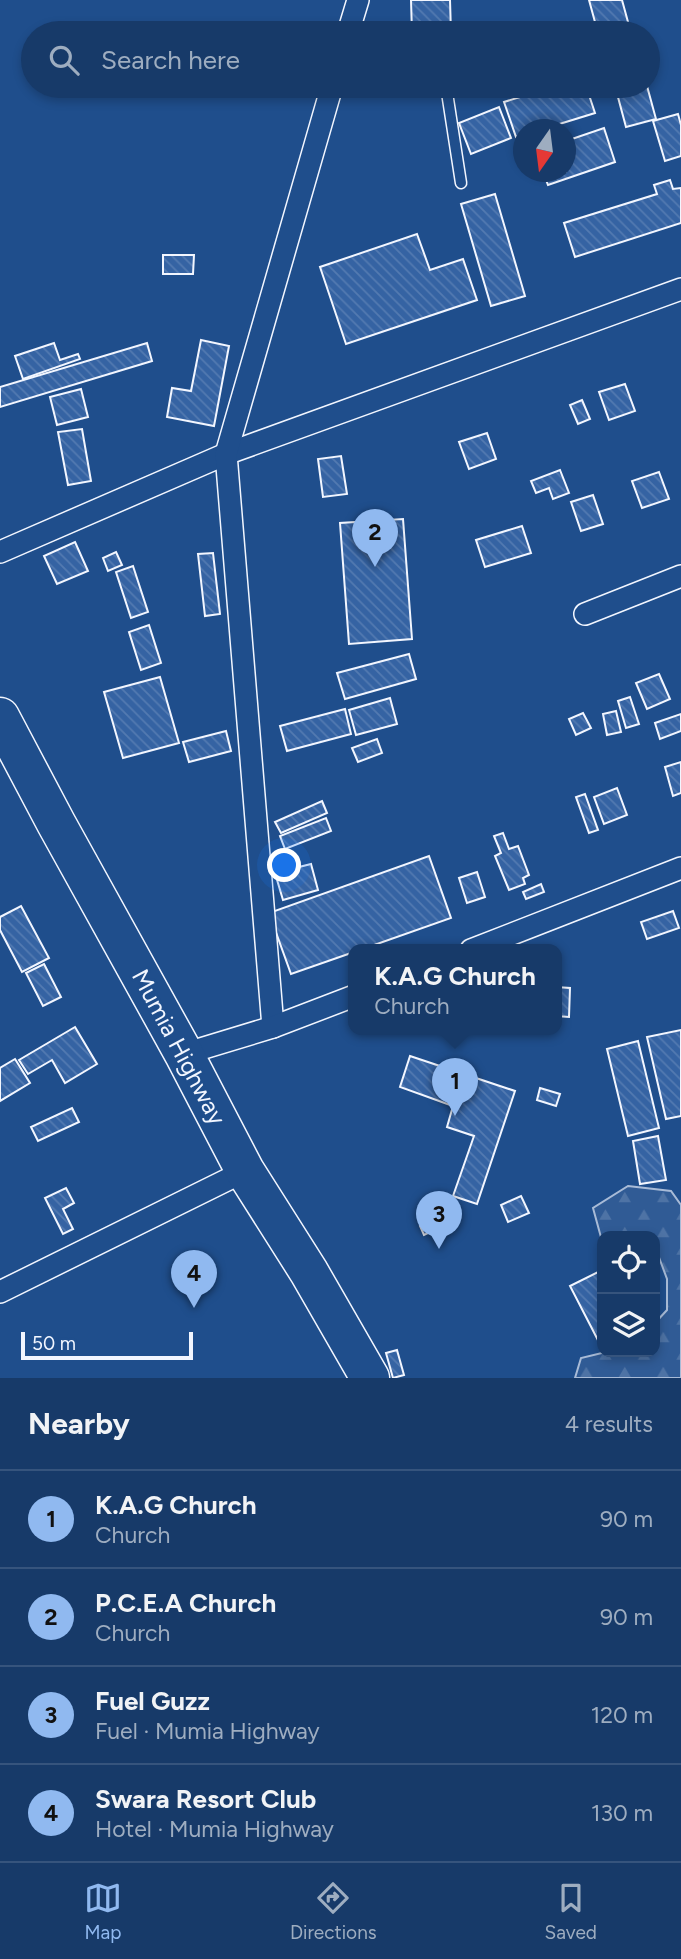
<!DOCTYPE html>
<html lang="en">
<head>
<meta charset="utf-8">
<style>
	body { margin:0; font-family:Figtree,sans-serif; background:#20416f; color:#f1f3f6 }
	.controls { position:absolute; right:21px; bottom:21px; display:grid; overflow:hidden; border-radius:14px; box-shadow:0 4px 10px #0003 }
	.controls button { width:63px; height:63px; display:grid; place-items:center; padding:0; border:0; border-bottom:2px solid #36547d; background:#173a69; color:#f1f3f6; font:35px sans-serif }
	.compass { position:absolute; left:513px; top:119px; width:63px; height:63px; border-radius:50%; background:#173a69; box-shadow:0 4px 10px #0003; rotate:194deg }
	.scale { position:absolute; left:21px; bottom:18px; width:172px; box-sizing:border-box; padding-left:7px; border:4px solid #f2f6ff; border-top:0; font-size:19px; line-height:24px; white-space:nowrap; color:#f2f6ff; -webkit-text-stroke:5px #1f4e8c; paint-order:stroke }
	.you { position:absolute; left:285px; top:866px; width:24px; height:24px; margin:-18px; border:5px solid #fff; border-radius:50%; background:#1a73e8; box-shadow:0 0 0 10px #1a73e833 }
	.badge { display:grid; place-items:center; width:46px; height:46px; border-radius:50%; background:#90b9f0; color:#111; font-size:23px; font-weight:700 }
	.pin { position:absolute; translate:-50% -58px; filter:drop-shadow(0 2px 4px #0008) }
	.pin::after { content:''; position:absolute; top:37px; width:24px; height:21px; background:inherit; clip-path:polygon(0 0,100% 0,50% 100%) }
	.popup { position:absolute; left:348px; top:944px; width:214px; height:91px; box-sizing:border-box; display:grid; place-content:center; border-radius:14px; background:#173a69; filter:drop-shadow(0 2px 5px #0005); font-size:23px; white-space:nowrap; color:#9eadc0 }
	.popup b { font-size:26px; color:#f1f3f6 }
	.popup::after { content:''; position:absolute; left:50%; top:100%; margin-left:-14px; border:14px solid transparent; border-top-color:#173a69 }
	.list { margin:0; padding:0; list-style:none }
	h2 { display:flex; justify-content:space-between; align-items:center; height:91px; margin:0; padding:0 28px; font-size:30px }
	h2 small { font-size:23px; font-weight:400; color:#9eadc0 }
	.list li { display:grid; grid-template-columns:46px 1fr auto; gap:21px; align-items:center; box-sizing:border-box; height:98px; padding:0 28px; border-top:2px solid #36547d }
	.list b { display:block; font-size:26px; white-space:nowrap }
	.list p { margin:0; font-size:23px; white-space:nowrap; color:#9eadc0 }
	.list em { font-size:23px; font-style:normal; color:#9eadc0 }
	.icon { flex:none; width:38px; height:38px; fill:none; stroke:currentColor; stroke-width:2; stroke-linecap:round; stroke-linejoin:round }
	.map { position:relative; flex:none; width:681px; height:1378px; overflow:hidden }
	.search { position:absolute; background:#173a69; box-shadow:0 4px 10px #0003; left:21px; right:21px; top:21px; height:77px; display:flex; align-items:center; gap:18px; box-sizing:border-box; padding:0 24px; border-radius:38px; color:#9eadc0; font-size:26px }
	.sheet { height:483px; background:#173a69 }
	nav { display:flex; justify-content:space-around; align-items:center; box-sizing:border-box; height:98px; border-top:2px solid #36547d; background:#173a69; font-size:19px; color:#9eadc0 }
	nav a { display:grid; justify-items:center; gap:4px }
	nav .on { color:#90b9f0 }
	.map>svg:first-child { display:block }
	.forest { fill:url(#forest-firs); stroke:#a8bbd7; stroke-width:2 }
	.building { fill:url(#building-back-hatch); stroke:#f2f6ff; stroke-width:2 }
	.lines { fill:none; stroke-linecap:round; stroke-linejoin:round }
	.lane-casing { stroke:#f2f6ff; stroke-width:13 }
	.street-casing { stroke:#f2f6ff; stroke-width:24 }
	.highway-casing { stroke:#f2f6ff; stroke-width:41 }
	.lane { stroke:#1f4e8c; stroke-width:10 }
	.street { stroke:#1f4e8c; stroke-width:21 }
	.highway { stroke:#1f4e8c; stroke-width:38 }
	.labels { text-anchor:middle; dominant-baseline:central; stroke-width:5; stroke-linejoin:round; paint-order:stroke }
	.street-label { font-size:24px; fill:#f2f6ff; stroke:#1f4e8c }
</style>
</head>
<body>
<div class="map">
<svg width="681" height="1378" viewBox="0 0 681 1378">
	<defs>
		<pattern id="forest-firs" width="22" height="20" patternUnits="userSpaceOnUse" patternTransform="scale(1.75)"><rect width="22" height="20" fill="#305b95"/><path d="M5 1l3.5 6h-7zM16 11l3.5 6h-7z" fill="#4e73a5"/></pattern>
		<pattern id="building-back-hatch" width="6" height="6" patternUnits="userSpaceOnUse" patternTransform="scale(1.75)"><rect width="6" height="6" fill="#3563a3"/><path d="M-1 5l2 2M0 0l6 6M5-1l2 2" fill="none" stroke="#537ab1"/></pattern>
	</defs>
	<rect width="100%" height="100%" fill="#1f4e8c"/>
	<!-- forest -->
	<path class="forest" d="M 628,1186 L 671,1191 L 681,1205 L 681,1378 L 575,1378 L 581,1358 L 606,1352 L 655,1352 L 655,1323 L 667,1310 L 667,1279 L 657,1252 L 655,1252 L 655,1236 L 602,1236 L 602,1241 L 593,1208 Z"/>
	<!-- building -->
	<g class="building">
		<path d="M 411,0 L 450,0 L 451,33 L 412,33 Z"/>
		<path d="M 589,0 L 622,0 L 631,33 L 598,33 Z"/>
		<path d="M 556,86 L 586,86 L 595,113 L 540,130 L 524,130 L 524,135 L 516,137 L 504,102 Z"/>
		<path d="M 615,86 L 647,86 L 656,119 L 626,127 Z"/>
		<path d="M 499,107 L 511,138 L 471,154 L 459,123 Z"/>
		<path d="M 678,114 L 681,125 L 681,156 L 665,161 L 653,121 Z"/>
		<path d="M 604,128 L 615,162 L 548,185 L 543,172 L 566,172 L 566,141 Z"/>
		<path d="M 670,180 L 673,189 L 681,188 L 681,223 L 575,257 L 564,223 L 657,194 L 654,185 Z"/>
		<path d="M 495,194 L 525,296 L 491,306 L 461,204 Z"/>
		<path d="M 417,234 L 430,270 L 463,259 L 477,300 L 346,344 L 320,267 Z"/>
		<path d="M 163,255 L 194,255 L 193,274 L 163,274 Z"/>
		<path d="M 201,340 L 229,346 L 214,426 L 167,417 L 172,388 L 191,391 Z"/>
		<path d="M 54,343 L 60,360 L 78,354 L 80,359 L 23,379 L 15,356 Z"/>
		<path d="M 147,343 L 152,361 L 0,407 L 0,387 Z"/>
		<path d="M 625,384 L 635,411 L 609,420 L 599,392 Z"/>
		<path d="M 81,389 L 88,417 L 57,425 L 50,397 Z"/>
		<path d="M 582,400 L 590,419 L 578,424 L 570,405 Z"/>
		<path d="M 82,429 L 91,481 L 68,485 L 58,432 Z"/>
		<path d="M 487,433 L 496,459 L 469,469 L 459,442 Z"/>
		<path d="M 341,456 L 347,494 L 323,497 L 318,459 Z"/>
		<path d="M 560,470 L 569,493 L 553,499 L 549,488 L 536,493 L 531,481 Z"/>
		<path d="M 659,472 L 669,499 L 642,508 L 632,481 Z"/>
		<path d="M 593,495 L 603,524 L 581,531 L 571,502 Z"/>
		<path d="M 403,519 L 412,639 L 349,644 L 340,523 Z"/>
		<path d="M 522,526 L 531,553 L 485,567 L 476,540 Z"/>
		<path d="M 75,542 L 88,571 L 57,584 L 44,556 Z"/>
		<path d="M 116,552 L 122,565 L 108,571 L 103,558 Z"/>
		<path d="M 213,553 L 220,614 L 205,616 L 198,554 Z"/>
		<path d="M 133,566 L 148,612 L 131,618 L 116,572 Z"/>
		<path d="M 149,625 L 161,663 L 141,670 L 129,632 Z"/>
		<path d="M 409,654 L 416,679 L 345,699 L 337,673 Z"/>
		<path d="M 659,674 L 670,699 L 647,709 L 636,683 Z"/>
		<path d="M 160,677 L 179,743 L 123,758 L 104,692 Z"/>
		<path d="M 630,697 L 639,724 L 626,728 L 618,701 Z"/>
		<path d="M 390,698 L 397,724 L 356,735 L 349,710 Z"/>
		<path d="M 345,709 L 351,734 L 287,751 L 280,726 Z"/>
		<path d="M 616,711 L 621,732 L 607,735 L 603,714 Z"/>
		<path d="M 583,713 L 591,728 L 576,735 L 569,719 Z"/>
		<path d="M 681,714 L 681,731 L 660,739 L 655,723 Z"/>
		<path d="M 226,731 L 231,751 L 189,762 L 183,742 Z"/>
		<path d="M 377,739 L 382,753 L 358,762 L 352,748 Z"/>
		<path d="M 681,762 L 681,793 L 673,796 L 665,767 Z"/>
		<path d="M 617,788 L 627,815 L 604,824 L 594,797 Z"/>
		<path d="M 585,794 L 598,830 L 589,833 L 576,797 Z"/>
		<path d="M 322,801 L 327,813 L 281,833 L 275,822 Z"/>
		<path d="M 326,818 L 331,831 L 285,849 L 280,836 Z"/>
		<path d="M 503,833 L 509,849 L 518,846 L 529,875 L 523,878 L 525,884 L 509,890 L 495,856 L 501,853 L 494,836 Z"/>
		<path d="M 429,856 L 451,918 L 360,950 L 354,950 L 354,952 L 291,974 L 269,913 Z"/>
		<path d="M 311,864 L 318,890 L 283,900 L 275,873 Z"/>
		<path d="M 477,872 L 485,897 L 467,903 L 459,878 Z"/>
		<path d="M 541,884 L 544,892 L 526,899 L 523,892 Z"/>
		<path d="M 21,906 L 49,958 L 22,972 L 0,930 L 0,917 Z"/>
		<path d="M 673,911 L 679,928 L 647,939 L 641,922 Z"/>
		<path d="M 44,964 L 61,997 L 43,1006 L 26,973 Z"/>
		<path d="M 556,987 L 570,988 L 569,1017 L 556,1016 Z"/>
		<path d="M 75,1027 L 97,1064 L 65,1083 L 52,1060 L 28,1074 L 19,1060 Z"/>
		<path d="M 681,1030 L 681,1116 L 666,1119 L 647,1037 Z"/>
		<path d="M 638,1041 L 659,1128 L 628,1136 L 607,1049 Z"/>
		<path d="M 410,1056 L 515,1091 L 477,1204 L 453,1196 L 474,1136 L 447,1127 L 453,1106 L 400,1087 Z"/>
		<path d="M 15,1059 L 30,1083 L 0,1101 L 0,1068 Z"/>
		<path d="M 540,1088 L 560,1094 L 556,1106 L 537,1100 Z"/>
		<path d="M 72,1108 L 79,1122 L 38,1141 L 31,1127 Z"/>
		<path d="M 658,1136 L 666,1180 L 640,1184 L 633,1141 Z"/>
		<path d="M 66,1188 L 74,1203 L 63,1209 L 73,1229 L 63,1234 L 45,1198 Z"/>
		<path d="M 521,1196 L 529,1213 L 508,1222 L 501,1205 Z"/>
		<path d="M 433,1220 L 437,1229 L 424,1235 L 420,1226 Z"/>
		<path d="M 598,1272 L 602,1280 L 602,1348 L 570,1286 Z"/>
		<path d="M 397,1350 L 404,1375 L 393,1378 L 386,1353 Z"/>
	</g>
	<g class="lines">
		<defs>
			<path id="lane" d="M 446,86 L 461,183"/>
			<g id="street">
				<path d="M 348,33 L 358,0"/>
				<path d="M 0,552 L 226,454 L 681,289"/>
				<path d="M 585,614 L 681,576"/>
				<path d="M 471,950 L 681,868"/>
				<path d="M 273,1027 L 226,454 L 332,86"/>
				<path d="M 184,1054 L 273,1027 L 354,996"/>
				<path d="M 0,1292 L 245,1171"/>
			</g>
			<path id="highway" d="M 0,717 L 56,823 L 184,1054 L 245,1171 L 309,1272 L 370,1378"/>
		</defs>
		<!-- lane casing -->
		<use href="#lane" class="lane-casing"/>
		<!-- street casing -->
		<use href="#street" class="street-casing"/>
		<!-- highway casing -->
		<use href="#highway" class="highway-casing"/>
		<!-- lane -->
		<use href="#lane" class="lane"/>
		<!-- street -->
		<use href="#street" class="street"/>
		<!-- highway -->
		<use href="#highway" class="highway"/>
	</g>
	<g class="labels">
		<!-- street labels -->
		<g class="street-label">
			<text transform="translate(179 1047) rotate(62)">Mumia Highway</text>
		</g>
	</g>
</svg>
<div class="controls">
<button><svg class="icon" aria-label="locate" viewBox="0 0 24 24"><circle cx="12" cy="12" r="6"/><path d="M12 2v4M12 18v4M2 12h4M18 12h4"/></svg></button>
<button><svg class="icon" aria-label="layers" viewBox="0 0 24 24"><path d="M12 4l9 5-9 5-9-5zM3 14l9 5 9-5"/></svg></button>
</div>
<svg class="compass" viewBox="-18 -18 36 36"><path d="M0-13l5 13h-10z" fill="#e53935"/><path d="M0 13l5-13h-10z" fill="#9eadc0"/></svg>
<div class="scale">50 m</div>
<div class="you"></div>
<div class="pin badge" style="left:455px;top:1116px">1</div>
<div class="popup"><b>K.A.G Church</b>Church</div>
<div class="pin badge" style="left:375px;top:567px">2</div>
<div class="pin badge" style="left:439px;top:1249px">3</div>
<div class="pin badge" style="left:194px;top:1308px">4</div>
<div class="search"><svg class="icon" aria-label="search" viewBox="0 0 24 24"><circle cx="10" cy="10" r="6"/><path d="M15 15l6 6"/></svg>Search here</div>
</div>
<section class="sheet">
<h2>Nearby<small>4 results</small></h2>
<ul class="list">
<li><span class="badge">1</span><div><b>K.A.G Church</b><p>Church</p></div><em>90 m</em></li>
<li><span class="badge">2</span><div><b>P.C.E.A Church</b><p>Church</p></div><em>90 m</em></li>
<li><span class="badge">3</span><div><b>Fuel Guzz</b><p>Fuel · Mumia Highway</p></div><em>120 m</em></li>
<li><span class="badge">4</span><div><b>Swara Resort Club</b><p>Hotel · Mumia Highway</p></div><em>130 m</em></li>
</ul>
</section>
<nav>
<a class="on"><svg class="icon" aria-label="map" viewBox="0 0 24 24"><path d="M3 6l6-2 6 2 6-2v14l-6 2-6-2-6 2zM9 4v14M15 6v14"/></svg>Map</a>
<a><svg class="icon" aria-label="directions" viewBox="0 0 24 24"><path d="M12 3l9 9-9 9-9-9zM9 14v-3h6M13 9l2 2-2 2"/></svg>Directions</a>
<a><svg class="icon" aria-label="saved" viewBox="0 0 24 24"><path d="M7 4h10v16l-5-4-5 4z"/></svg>Saved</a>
</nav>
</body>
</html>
